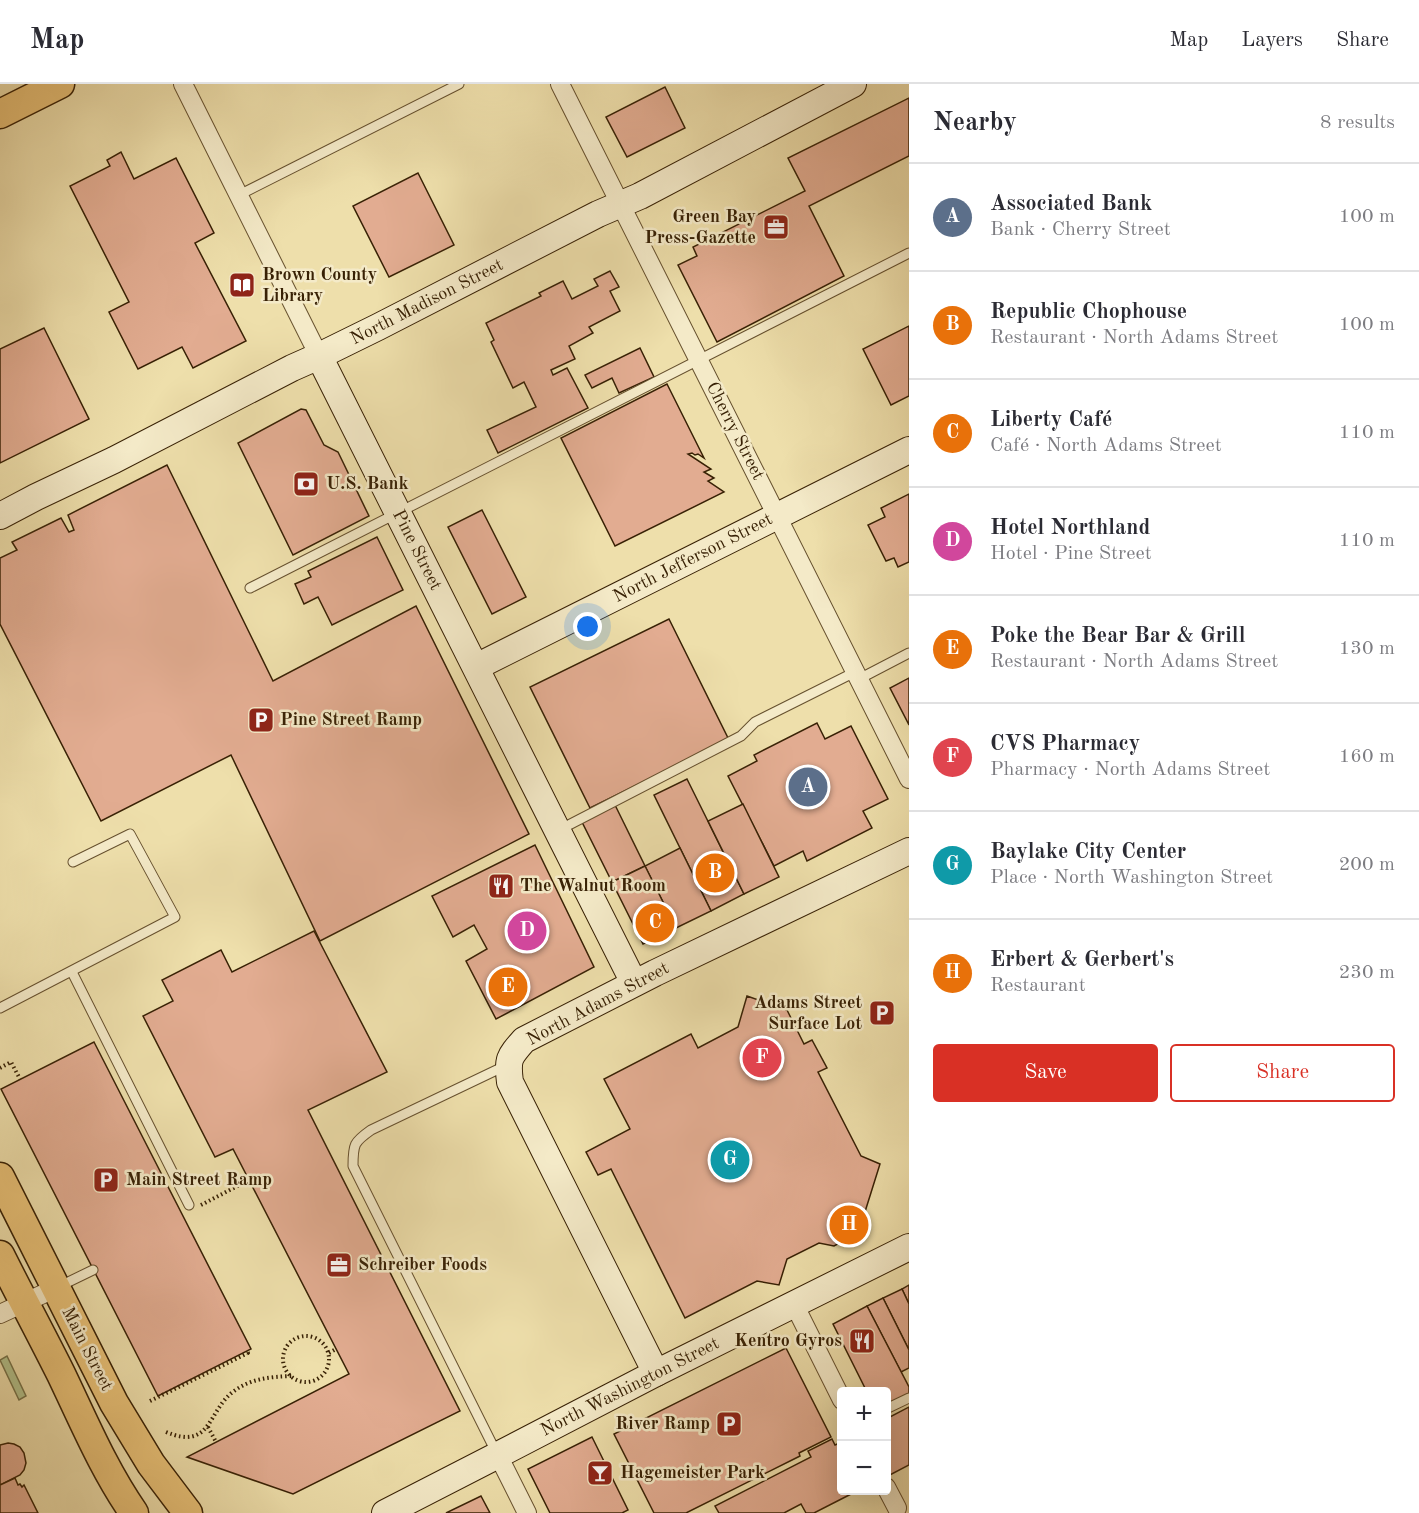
<!DOCTYPE html>
<html lang="en">
<head>
<meta charset="utf-8">
<style>
	body { margin:0; font-family:"Old Standard TT",serif; background:#f2f2f3; color:#2b2b33 }
	.controls { position:absolute; right:18px; bottom:18px; display:grid; overflow:hidden; border-radius:6px; box-shadow:0 6px 24px #0002 }
	.controls button { width:54px; height:54px; display:grid; place-items:center; padding:0; border:0; border-bottom:2px solid #e1e1e2; background:#fff; color:#2b2b33; font:30px sans-serif }
	.you { position:absolute; left:588px; top:543px; width:21px; height:21px; margin:-15px; border:4px solid #fff; border-radius:50%; background:#1a73e8; box-shadow:0 0 0 9px #1a73e833 }
	.badge { display:grid; place-items:center; width:39px; height:39px; border-radius:50%; background:#d93025; color:#fff; font-size:20px; font-weight:700 }
	.pin { position:absolute; translate:-50% -50%; border:3px solid #fff; box-shadow:0 2px 6px #0006 }
	.list { margin:0; padding:0; list-style:none }
	h2 { display:flex; justify-content:space-between; align-items:center; height:78px; margin:0; padding:0 24px; font-size:26px }
	h2 small { font-size:20px; font-weight:400; color:#7c7c81 }
	.list li { display:grid; grid-template-columns:39px 1fr auto; gap:18px; align-items:center; box-sizing:border-box; height:108px; padding:0 24px; border-top:2px solid #e1e1e2 }
	.list b { display:block; font-size:22px; white-space:nowrap }
	.list p { margin:0; font-size:20px; white-space:nowrap; color:#7c7c81 }
	.list em { font-size:20px; font-style:normal; color:#7c7c81 }
	.actions { display:flex; gap:12px; padding:18px 24px }
	.actions a { flex:1; padding:14px 0; border:2px solid #d93025; border-radius:6px; text-align:center; font-size:21px; color:#d93025 }
	.actions .main { background:#d93025; color:#fff }
	.map { position:relative; flex:none; width:909px; height:1429px; overflow:hidden }
	header { display:flex; align-items:center; gap:36px; box-sizing:border-box; height:84px; padding:0 30px; background:#fff; border-bottom:2px solid #e1e1e2 }
	header strong { font-size:28px }
	nav { display:flex; gap:33px; margin-inline-start:auto; font-size:21px }
	main { display:flex }
	aside { flex:1; background:#fff }
	.map>svg:first-child { display:block }
	.garden { fill:#b3c38d; stroke:#767249; stroke-width:1.5 }
	.building { fill:#e2ac91; stroke:#382105; stroke-width:1.5 }
	.lines { fill:none; stroke-linecap:round; stroke-linejoin:round }
	.lane-casing { stroke:#66502e; stroke-width:11 }
	.street-casing { stroke:#66502e; stroke-width:20 }
	.secondary-casing { stroke:#382105; stroke-width:28 }
	.primary-casing { stroke:#382105; stroke-width:31 }
	.path { stroke:#382105; stroke-width:4; stroke-dasharray:1.5 3; stroke-linecap:butt }
	.lane { stroke:#f4eac8; stroke-width:9 }
	.street { stroke:#f4eac8; stroke-width:18 }
	.secondary { stroke:#f4eac8; stroke-width:26 }
	.primary { stroke:#e7c076; stroke-width:28 }
	.labels { text-anchor:middle; dominant-baseline:central; stroke-width:5; stroke-linejoin:round; paint-order:stroke }
	.poi-label { font-size:18px; font-weight:bold; fill:#382105; stroke:#f4eac8; text-anchor:start }
	.street-label { font-size:18px; fill:#382105; stroke:#f4eac8 }
</style>
</head>
<body>
<header>
<strong>Map</strong>
<nav><a>Map</a><a>Layers</a><a>Share</a></nav>
</header>
<main>
<div class="map">
<svg width="909" height="1429" viewBox="0 0 909 1429">
	<rect width="100%" height="100%" fill="#eedfab"/>
	<filter id="stains"><feTurbulence type="fractalNoise" baseFrequency=".00333" numOctaves="4"/><feColorMatrix values="0 0 0 0 .2 0 0 0 0 .09 0 0 0 0 .02 0 0 0 .5 -.17"/></filter>
	<radialGradient id="worn" r=".72"><stop offset=".6" stop-color="#630" stop-opacity="0"/><stop offset="1" stop-color="#630" stop-opacity=".3"/></radialGradient>
	<!-- garden -->
	<path class="garden" d="M 7,1272 L 26,1312 L 19,1316 L 0,1276 Z"/>
	<!-- building -->
	<g class="building">
		<path d="M 665,3 L 685,44 L 627,73 L 606,33 Z"/>
		<path d="M 909,14 L 909,72 L 809,122 L 844,192 L 717,258 L 678,181 L 697,172 L 693,163 L 805,107 L 788,74 Z"/>
		<path d="M 121,68 L 134,95 L 176,74 L 214,149 L 195,159 L 246,257 L 193,284 L 182,263 L 138,285 L 109,228 L 129,218 L 70,102 L 110,82 L 107,76 Z"/>
		<path d="M 418,89 L 454,161 L 389,193 L 353,122 Z"/>
		<path d="M 610,187 L 619,203 L 610,207 L 620,227 L 589,243 L 593,249 L 569,262 L 575,275 L 551,286 L 553,291 L 567,284 L 588,324 L 498,369 L 487,346 L 536,323 L 524,298 L 513,304 L 491,258 L 494,256 L 486,239 L 541,212 L 539,209 L 563,197 L 572,215 L 598,202 L 594,195 Z"/>
		<path d="M 909,242 L 909,312 L 891,321 L 863,265 Z"/>
		<path d="M 44,244 L 89,335 L 0,379 L 0,265 Z"/>
		<path d="M 640,264 L 654,293 L 619,309 L 612,294 L 592,304 L 585,291 Z"/>
		<path d="M 667,300 L 704,374 L 698,370 L 695,371 L 692,369 L 688,370 L 711,385 L 704,388 L 714,394 L 708,397 L 724,408 L 615,462 L 561,354 Z"/>
		<path d="M 301,325 L 306,326 L 324,361 L 338,368 L 369,432 L 293,471 L 238,359 Z"/>
		<path d="M 167,381 L 273,597 L 416,522 L 529,750 L 320,857 L 231,671 L 101,737 L 0,540 L 0,474 L 17,466 L 12,458 L 61,434 L 69,448 L 74,446 L 68,431 Z"/>
		<path d="M 909,410 L 909,478 L 898,483 L 894,474 L 886,477 L 868,441 L 885,433 L 881,424 Z"/>
		<path d="M 482,426 L 526,513 L 492,530 L 448,443 Z"/>
		<path d="M 377,453 L 403,506 L 332,541 L 318,513 L 304,520 L 295,500 L 311,493 L 308,487 Z"/>
		<path d="M 669,535 L 729,656 L 590,724 L 530,603 Z"/>
		<path d="M 909,594 L 909,641 L 890,604 Z"/>
		<path d="M 817,639 L 825,655 L 851,642 L 888,715 L 863,727 L 872,744 L 807,777 L 803,767 L 774,782 L 728,692 L 757,677 L 754,671 Z"/>
		<path d="M 687,695 L 744,810 L 711,827 L 654,711 Z"/>
		<path d="M 743,720 L 779,793 L 744,810 L 708,737 Z"/>
		<path d="M 615,721 L 645,782 L 612,798 L 582,738 Z"/>
		<path d="M 535,761 L 594,883 L 496,935 L 466,877 L 487,865 L 474,841 L 453,853 L 432,812 Z"/>
		<path d="M 680,764 L 711,827 L 676,844 L 645,782 Z"/>
		<path d="M 645,782 L 676,844 L 643,860 L 612,798 Z"/>
		<path d="M 314,847 L 387,988 L 308,1026 L 460,1327 L 293,1410 L 187,1373 L 349,1290 L 233,1065 L 215,1073 L 143,932 L 173,917 L 162,896 L 221,866 L 232,888 Z"/>
		<path d="M 747,912 L 787,926 L 804,960 L 812,956 L 827,984 L 818,988 L 861,1072 L 880,1080 L 864,1131 L 870,1143 L 834,1162 L 819,1159 L 787,1175 L 779,1201 L 757,1197 L 685,1234 L 611,1085 L 598,1091 L 586,1068 L 630,1045 L 604,995 L 691,950 L 698,964 L 738,943 Z"/>
		<path d="M 94,958 L 251,1265 L 158,1312 L 1,1005 Z"/>
		<path d="M 909,1201 L 909,1220 L 902,1205 Z"/>
		<path d="M 902,1205 L 909,1220 L 909,1266 L 883,1214 Z"/>
		<path d="M 883,1214 L 909,1266 L 909,1284 L 901,1288 L 867,1222 Z"/>
		<path d="M 867,1222 L 909,1303 L 909,1310 L 886,1322 L 886,1308 L 867,1308 L 833,1240 Z"/>
		<path d="M 786,1264 L 831,1353 L 799,1369 L 800,1372 L 686,1429 L 654,1429 L 614,1350 Z"/>
		<path d="M 909,1323 L 909,1381 L 886,1393 L 886,1335 Z"/>
		<path d="M 592,1353 L 628,1426 L 622,1429 L 550,1429 L 528,1385 Z"/>
		<path d="M 832,1355 L 835,1361 L 842,1358 L 842,1406 L 859,1406 L 814,1429 L 806,1429 L 801,1420 L 784,1429 L 719,1429 L 715,1422 L 811,1373 L 808,1367 Z"/>
		<path d="M 8,1359 L 14,1360 L 20,1363 L 24,1369 L 26,1379 L 24,1386 L 20,1391 L 0,1401 L 0,1361 Z"/>
		<path d="M 15,1394 L 18,1401 L 20,1400 L 22,1403 L 24,1401 L 38,1429 L 0,1429 L 0,1401 Z"/>
		<path d="M 481,1412 L 490,1429 L 446,1429 Z"/>
	</g>
	<g class="lines">
		<defs>
			<g id="lane">
				<path d="M 239,111 L 459,0"/>
				<path d="M 250,504 L 909,169"/>
				<path d="M 859,595 L 909,569"/>
				<path d="M 559,746 L 741,652 L 755,638 L 855,588"/>
				<path d="M 72,888 L 189,1121"/>
				<path d="M 0,924 L 175,833 L 130,750 L 73,778"/>
				<path d="M 58,1203 L 93,1186"/>
				<path d="M 886,1325 L 909,1314"/>
				<path d="M 497,1370 L 353,1082 C 353,1060 354,1058 371,1046 L 505,982"/>
			</g>
			<g id="street">
				<path d="M 183,0 L 319,272"/>
				<path d="M 560,0 L 909,695"/>
				<path d="M 794,1220 L 842,1316"/>
				<path d="M 0,1230 L 56,1204"/>
				<path d="M 498,1371 L 527,1429"/>
				<path d="M 886,1403 L 897,1424"/>
			</g>
			<g id="secondary">
				<path d="M 319,272 L 634,899"/>
				<path d="M 0,432 L 36,413 L 114,376 L 292,284 L 319,272 L 378,243 L 598,130 L 640,112 L 853,0"/>
				<path d="M 476,583 L 909,366"/>
				<path d="M 656,1289 L 510,998 C 507,975 509,973 524,956 L 655,889 L 909,767"/>
				<path d="M 385,1429 L 498,1371 L 656,1289 L 909,1163"/>
			</g>
			<g id="primary">
				<path d="M 0,30 L 60,0"/>
				<path d="M 0,1093 L 114,1319 L 151,1380 L 188,1429"/>
				<path d="M 0,1171 C 20,1211 41,1250 61,1290 C 84,1338 104,1386 134,1429"/>
			</g>
		</defs>
		<!-- lane casing -->
		<use href="#lane" class="lane-casing"/>
		<!-- street casing -->
		<use href="#street" class="street-casing"/>
		<!-- secondary casing -->
		<use href="#secondary" class="secondary-casing"/>
		<!-- primary casing -->
		<use href="#primary" class="primary-casing"/>
		<!-- path -->
		<g class="path">
			<path d="M 0,984 L 11,978 L 20,995"/>
			<path d="M 201,1121 L 249,1096"/>
			<circle cx="306" cy="1275" r="23"/>
			<path d="M 329,1269 L 336,1265"/>
			<path d="M 150,1317 L 248,1269 L 246,1267"/>
			<path d="M 208,1343 L 216,1358"/>
			<path d="M 166,1348 C 212,1367 207,1327 234,1307 C 252,1294 270,1293 292,1292"/>
		</g>
		<!-- lane -->
		<use href="#lane" class="lane"/>
		<!-- street -->
		<use href="#street" class="street"/>
		<!-- secondary -->
		<use href="#secondary" class="secondary"/>
		<!-- primary -->
		<use href="#primary" class="primary"/>
	</g>
	<!-- icons -->
	<defs>
		<symbol id="office-square" viewBox="-11 -11 22 22"><rect x="-9" y="-9" width="18" height="18" rx="4" fill="#8f2418" stroke="#f4eac8"/><path d="M-6-3h4V-5.5h4V-3h4V5H-6ZM-1-4.5V-3h2v-1.5ZM-6 0V1H6V0Z" fill="#fff"/></symbol>
		<symbol id="library-square" viewBox="-11 -11 22 22"><rect x="-9" y="-9" width="18" height="18" rx="4" fill="#8f2418" stroke="#f4eac8"/><path d="M-6-4Q-3-5.5-.7-3.5V5Q-3 3-6 4ZM6-4Q3-5.5 .7-3.5V5Q3 3 6 4Z" fill="#fff"/></symbol>
		<symbol id="bank-square" viewBox="-11 -11 22 22"><rect x="-9" y="-9" width="18" height="18" rx="4" fill="#8f2418" stroke="#f4eac8"/><path d="M-6-4H6V4H-6ZM0-2.3a2.3 2.3 0 1 0 0 4.6a2.3 2.3 0 1 0 0-4.6Z" fill="#fff"/></symbol>
		<symbol id="parking-square" viewBox="-11 -11 22 22"><rect x="-9" y="-9" width="18" height="18" rx="4" fill="#8f2418" stroke="#f4eac8"/><path d="M-3.5-5.5H1a3.5 3.5 0 0 1 0 7H-1V5.5H-3.5ZM-1-3.4V-.6H.8a1.4 1.4 0 0 0 0-2.8Z" fill="#fff"/></symbol>
		<symbol id="restaurant-square" viewBox="-11 -11 22 22"><rect x="-9" y="-9" width="18" height="18" rx="4" fill="#8f2418" stroke="#f4eac8"/><path d="M-5-6h1v4h1v-4h1v4h1v-4h1v5L-1.5 .5V6h-2V.5L-5-1ZM5-6V6H3V1.5H1.5Q1.5-4 5-6Z" fill="#fff"/></symbol>
		<symbol id="bar-square" viewBox="-11 -11 22 22"><rect x="-9" y="-9" width="18" height="18" rx="4" fill="#8f2418" stroke="#f4eac8"/><path d="M-6-5H6L.8 .8V4.5H3.5V6h-7V4.5H-.8V.8Z" fill="#fff"/></symbol>
	</defs>
	<g fill-rule="evenodd">
		<use href="#office-square" x="761" y="128" width="30" height="30"/>
		<use href="#library-square" x="227" y="186" width="30" height="30"/>
		<use href="#bank-square" x="291" y="385" width="30" height="30"/>
		<use href="#parking-square" x="246" y="621" width="30" height="30"/>
		<use href="#restaurant-square" x="486" y="787" width="30" height="30"/>
		<use href="#parking-square" x="867" y="914" width="30" height="30"/>
		<use href="#parking-square" x="91" y="1081" width="30" height="30"/>
		<use href="#office-square" x="324" y="1166" width="30" height="30"/>
		<use href="#restaurant-square" x="847" y="1242" width="30" height="30"/>
		<use href="#parking-square" x="714" y="1325" width="30" height="30"/>
		<use href="#bar-square" x="585" y="1374" width="30" height="30"/>
	</g>
	<g class="labels">
		<!-- poi labels -->
		<g class="poi-label">
			<text x="756" y="133" text-anchor="end">Green Bay<tspan x="756" dy="21">Press-Gazette</tspan></text>
			<text x="262" y="191">Brown County<tspan x="262" dy="21">Library</tspan></text>
			<text x="326" y="400">U.S. Bank</text>
			<text x="280" y="636">Pine Street Ramp</text>
			<text x="520" y="802">The Walnut Room</text>
			<text x="862" y="919" text-anchor="end">Adams Street<tspan x="862" dy="21">Surface Lot</tspan></text>
			<text x="126" y="1096">Main Street Ramp</text>
			<text x="358" y="1181">Schreiber Foods</text>
			<text x="842" y="1257" text-anchor="end">Kentro Gyros</text>
			<text x="710" y="1340" text-anchor="end">River Ramp</text>
			<text x="620" y="1389">Hagemeister Park</text>
		</g>
		<!-- street labels -->
		<g class="street-label">
			<text transform="translate(427 218) rotate(-27)">North Madison Street</text>
			<text transform="translate(735 347) rotate(63)">Cherry Street</text>
			<text transform="translate(417 466) rotate(63)">Pine Street</text>
			<text transform="translate(693 474) rotate(-27)">North Jefferson Street</text>
			<text transform="translate(598 920) rotate(-28)">North Adams Street</text>
			<text transform="translate(87 1265) rotate(63)">Main Street</text>
			<text transform="translate(630 1303) rotate(-27)">North Washington Street</text>
		</g>
	</g>
	<rect width="100%" height="100%" filter="url(#stains)"/>
	<rect width="100%" height="100%" fill="url(#worn)"/>
</svg>
<div class="controls">
<button>+</button>
<button>−</button>
</div>
<div class="you"></div>
<div class="pin badge" style="left:808px;top:703px;background:#5c6f8a">A</div>
<div class="pin badge" style="left:715px;top:789px;background:#e8710a">B</div>
<div class="pin badge" style="left:655px;top:839px;background:#e8710a">C</div>
<div class="pin badge" style="left:527px;top:847px;background:#d1479c">D</div>
<div class="pin badge" style="left:508px;top:903px;background:#e8710a">E</div>
<div class="pin badge" style="left:762px;top:974px;background:#e0444e">F</div>
<div class="pin badge" style="left:730px;top:1076px;background:#0f9aa8">G</div>
<div class="pin badge" style="left:849px;top:1141px;background:#e8710a">H</div>
</div>
<aside>
<h2>Nearby<small>8 results</small></h2>
<ul class="list">
<li><span class="badge" style="background:#5c6f8a">A</span><div><b>Associated Bank</b><p>Bank · Cherry Street</p></div><em>100 m</em></li>
<li><span class="badge" style="background:#e8710a">B</span><div><b>Republic Chophouse</b><p>Restaurant · North Adams Street</p></div><em>100 m</em></li>
<li><span class="badge" style="background:#e8710a">C</span><div><b>Liberty Café</b><p>Café · North Adams Street</p></div><em>110 m</em></li>
<li><span class="badge" style="background:#d1479c">D</span><div><b>Hotel Northland</b><p>Hotel · Pine Street</p></div><em>110 m</em></li>
<li><span class="badge" style="background:#e8710a">E</span><div><b>Poke the Bear Bar &amp; Grill</b><p>Restaurant · North Adams Street</p></div><em>130 m</em></li>
<li><span class="badge" style="background:#e0444e">F</span><div><b>CVS Pharmacy</b><p>Pharmacy · North Adams Street</p></div><em>160 m</em></li>
<li><span class="badge" style="background:#0f9aa8">G</span><div><b>Baylake City Center</b><p>Place · North Washington Street</p></div><em>200 m</em></li>
<li><span class="badge" style="background:#e8710a">H</span><div><b>Erbert &amp; Gerbert's</b><p>Restaurant</p></div><em>230 m</em></li>
</ul>
<div class="actions"><a class="main">Save</a><a>Share</a></div>
</aside>
</main>
</body>
</html>
